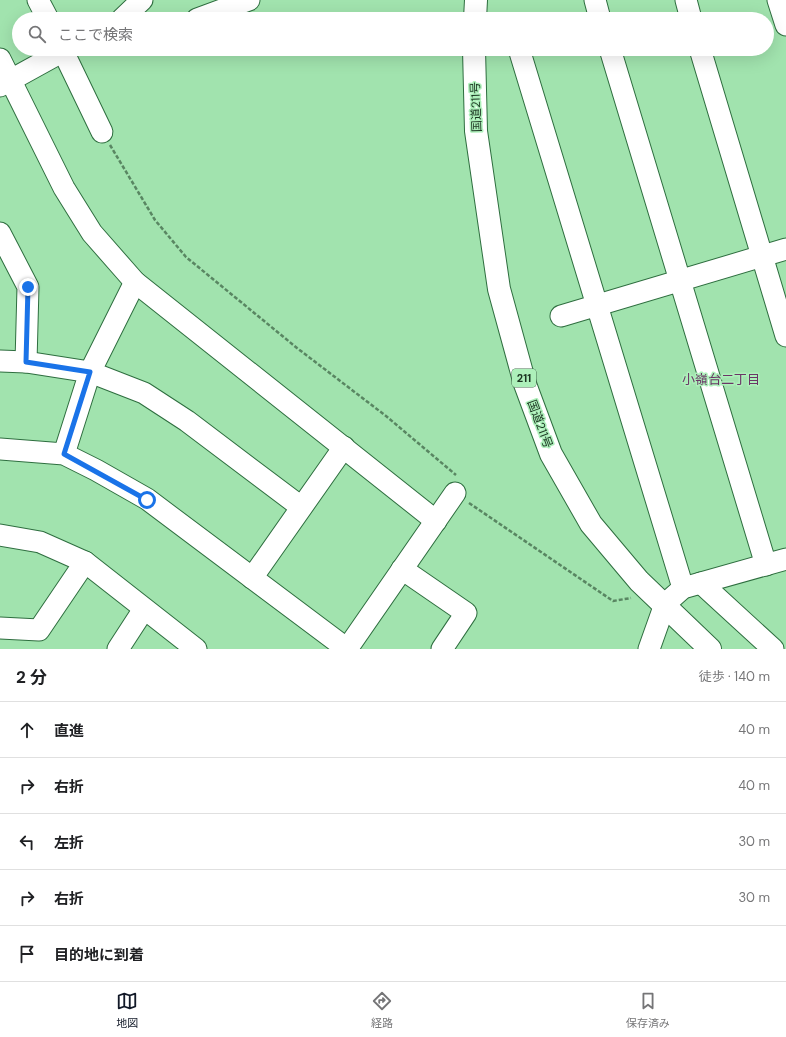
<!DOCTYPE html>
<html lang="ja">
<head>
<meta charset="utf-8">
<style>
	body { margin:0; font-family:"DM Sans","Noto Sans JP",sans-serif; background:#f6f6f6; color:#202124 }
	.stop { position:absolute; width:12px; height:12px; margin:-9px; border:3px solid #1a73e8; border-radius:50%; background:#fff }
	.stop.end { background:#1a73e8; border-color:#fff; box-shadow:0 1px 4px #0008 }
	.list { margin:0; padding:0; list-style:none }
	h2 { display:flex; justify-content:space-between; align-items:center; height:52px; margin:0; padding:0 16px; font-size:17px }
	h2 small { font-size:13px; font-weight:400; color:#757577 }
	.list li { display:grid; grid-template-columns:26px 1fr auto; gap:12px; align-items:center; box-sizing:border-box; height:56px; padding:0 16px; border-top:1px solid #e0e0e0 }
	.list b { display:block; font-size:15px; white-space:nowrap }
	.list em { font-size:13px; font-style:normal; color:#757577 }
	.icon { flex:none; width:22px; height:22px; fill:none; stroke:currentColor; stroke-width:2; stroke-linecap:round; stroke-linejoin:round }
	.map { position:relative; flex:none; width:786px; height:649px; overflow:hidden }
	.search { position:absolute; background:#fff; box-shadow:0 4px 16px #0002; left:12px; right:12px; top:12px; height:44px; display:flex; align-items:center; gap:10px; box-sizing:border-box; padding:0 14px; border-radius:22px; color:#757577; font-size:15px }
	.sheet { height:332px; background:#fff }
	nav { display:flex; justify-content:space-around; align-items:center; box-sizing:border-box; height:56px; border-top:1px solid #e0e0e0; background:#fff; font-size:11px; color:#757577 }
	nav a { display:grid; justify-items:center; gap:2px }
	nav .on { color:#111827 }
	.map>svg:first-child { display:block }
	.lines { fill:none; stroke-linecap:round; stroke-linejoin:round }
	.minor-casing { stroke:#2e6e3f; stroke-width:23 }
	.highway-casing { stroke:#2e6e3f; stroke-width:24 }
	.path { stroke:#598662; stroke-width:2.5; stroke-dasharray:4 2; stroke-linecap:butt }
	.minor { stroke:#fff; stroke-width:21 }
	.highway { stroke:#fff; stroke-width:22 }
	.route { stroke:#1a73e8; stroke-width:5 }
	.labels { text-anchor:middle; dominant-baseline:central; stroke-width:3; stroke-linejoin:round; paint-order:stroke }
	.shield { fill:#adf0ba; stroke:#476d4f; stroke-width:1 }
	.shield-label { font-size:11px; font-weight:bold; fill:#1b3521 }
	.street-label { font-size:12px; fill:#1b3521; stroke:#adf0ba }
	.neighbourhood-label { font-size:13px; fill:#6a3666; stroke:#adf0ba }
</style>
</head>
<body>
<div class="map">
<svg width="786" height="649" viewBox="0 0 786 649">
	<rect width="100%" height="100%" fill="#a1e3ae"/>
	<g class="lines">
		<defs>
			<g id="minor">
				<path d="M 38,0 L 48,19"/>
				<path d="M 595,0 L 600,19"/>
				<path d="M 686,0 L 691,19"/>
				<path d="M 778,0 L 786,25"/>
				<path d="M 122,19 L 142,0"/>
				<path d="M 197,19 L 249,0"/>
				<path d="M 62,49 L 102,132"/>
				<path d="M 519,49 L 683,588"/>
				<path d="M 610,49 L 766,565"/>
				<path d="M 700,49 L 786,336"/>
				<path d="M 0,59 L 64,188 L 92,233 L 135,282 L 436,521"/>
				<path d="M 0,86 L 67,49"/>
				<path d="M 0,233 L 28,287 L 26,362"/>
				<path d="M 561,316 L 786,249"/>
				<path d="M 0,361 L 26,362 L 90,372 L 144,393 L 187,421 L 301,507"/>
				<path d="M 0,449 L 64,454 L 96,470 L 147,499 L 347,649"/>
				<path d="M 64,454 L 90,372 L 135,282"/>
				<path d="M 0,535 L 40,542 L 85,562 L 196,649"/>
				<path d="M 402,569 L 466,613 L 442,649"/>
				<path d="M 252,578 L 344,447"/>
				<path d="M 701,583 L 773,649"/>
				<path d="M 0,628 L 39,630 L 85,562"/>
				<path d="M 118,649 L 144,609"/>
				<path d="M 347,649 L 455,493"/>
				<path d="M 649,649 L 665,604 L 683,588 L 786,559"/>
			</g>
			<g id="highway">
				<path d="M 475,19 L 476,0"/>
				<path d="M 474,49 L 476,131 L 499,289 L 525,384 L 551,454 L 591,524 L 639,581 L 710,649"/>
			</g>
		</defs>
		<!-- minor casing -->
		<use href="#minor" class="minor-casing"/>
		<!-- highway casing -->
		<use href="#highway" class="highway-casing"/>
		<!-- path -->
		<g class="path">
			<path d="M 110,145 L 155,220 L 186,257 L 297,348 L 386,416 L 456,475"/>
			<path d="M 469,503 L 613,601 L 631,598"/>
		</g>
		<!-- minor -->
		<use href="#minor" class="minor"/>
		<!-- highway -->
		<use href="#highway" class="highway"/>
	</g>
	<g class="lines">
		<!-- route -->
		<path class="route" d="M 28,287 L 26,362 L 90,372 L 64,454 L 147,500"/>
	</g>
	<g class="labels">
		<!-- shield labels -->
		<rect class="shield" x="512" y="369" width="24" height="18" rx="3"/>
		<g class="shield-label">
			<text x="524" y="378">211</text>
		</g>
		<!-- street labels -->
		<g class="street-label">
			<text transform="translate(476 107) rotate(-92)">国道211号</text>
			<text transform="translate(540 424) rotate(70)">国道211号</text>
		</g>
		<!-- neighbourhood labels -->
		<g class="neighbourhood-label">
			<text x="721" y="379">小嶺台二丁目</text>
		</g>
	</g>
</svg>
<div class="stop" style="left:147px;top:500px"></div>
<div class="stop end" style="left:28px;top:287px"></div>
<div class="search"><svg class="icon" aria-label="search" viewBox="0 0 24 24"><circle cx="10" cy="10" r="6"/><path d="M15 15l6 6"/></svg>ここで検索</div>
</div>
<section class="sheet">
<h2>2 分<small>徒歩 · 140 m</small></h2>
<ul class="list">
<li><svg class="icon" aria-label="ahead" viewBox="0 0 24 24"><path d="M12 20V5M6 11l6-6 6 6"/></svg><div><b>直進</b></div><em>40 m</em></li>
<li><svg class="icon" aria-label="right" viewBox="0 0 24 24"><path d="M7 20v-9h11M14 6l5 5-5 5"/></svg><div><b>右折</b></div><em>40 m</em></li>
<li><svg class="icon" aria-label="left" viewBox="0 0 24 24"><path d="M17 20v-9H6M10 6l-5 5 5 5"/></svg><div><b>左折</b></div><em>30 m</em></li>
<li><svg class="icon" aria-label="right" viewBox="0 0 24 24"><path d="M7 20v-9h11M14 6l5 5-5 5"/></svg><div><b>右折</b></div><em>30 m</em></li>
<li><svg class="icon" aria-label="arrive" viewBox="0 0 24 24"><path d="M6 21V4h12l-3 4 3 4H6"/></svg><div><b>目的地に到着</b></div></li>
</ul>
</section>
<nav>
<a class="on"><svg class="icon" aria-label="map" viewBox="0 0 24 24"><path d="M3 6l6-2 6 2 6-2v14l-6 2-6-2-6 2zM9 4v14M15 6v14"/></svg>地図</a>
<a><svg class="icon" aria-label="directions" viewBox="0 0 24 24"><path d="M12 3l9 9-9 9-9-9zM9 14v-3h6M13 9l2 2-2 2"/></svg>経路</a>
<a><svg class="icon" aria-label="saved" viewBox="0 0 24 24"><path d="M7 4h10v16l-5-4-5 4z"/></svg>保存済み</a>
</nav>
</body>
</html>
